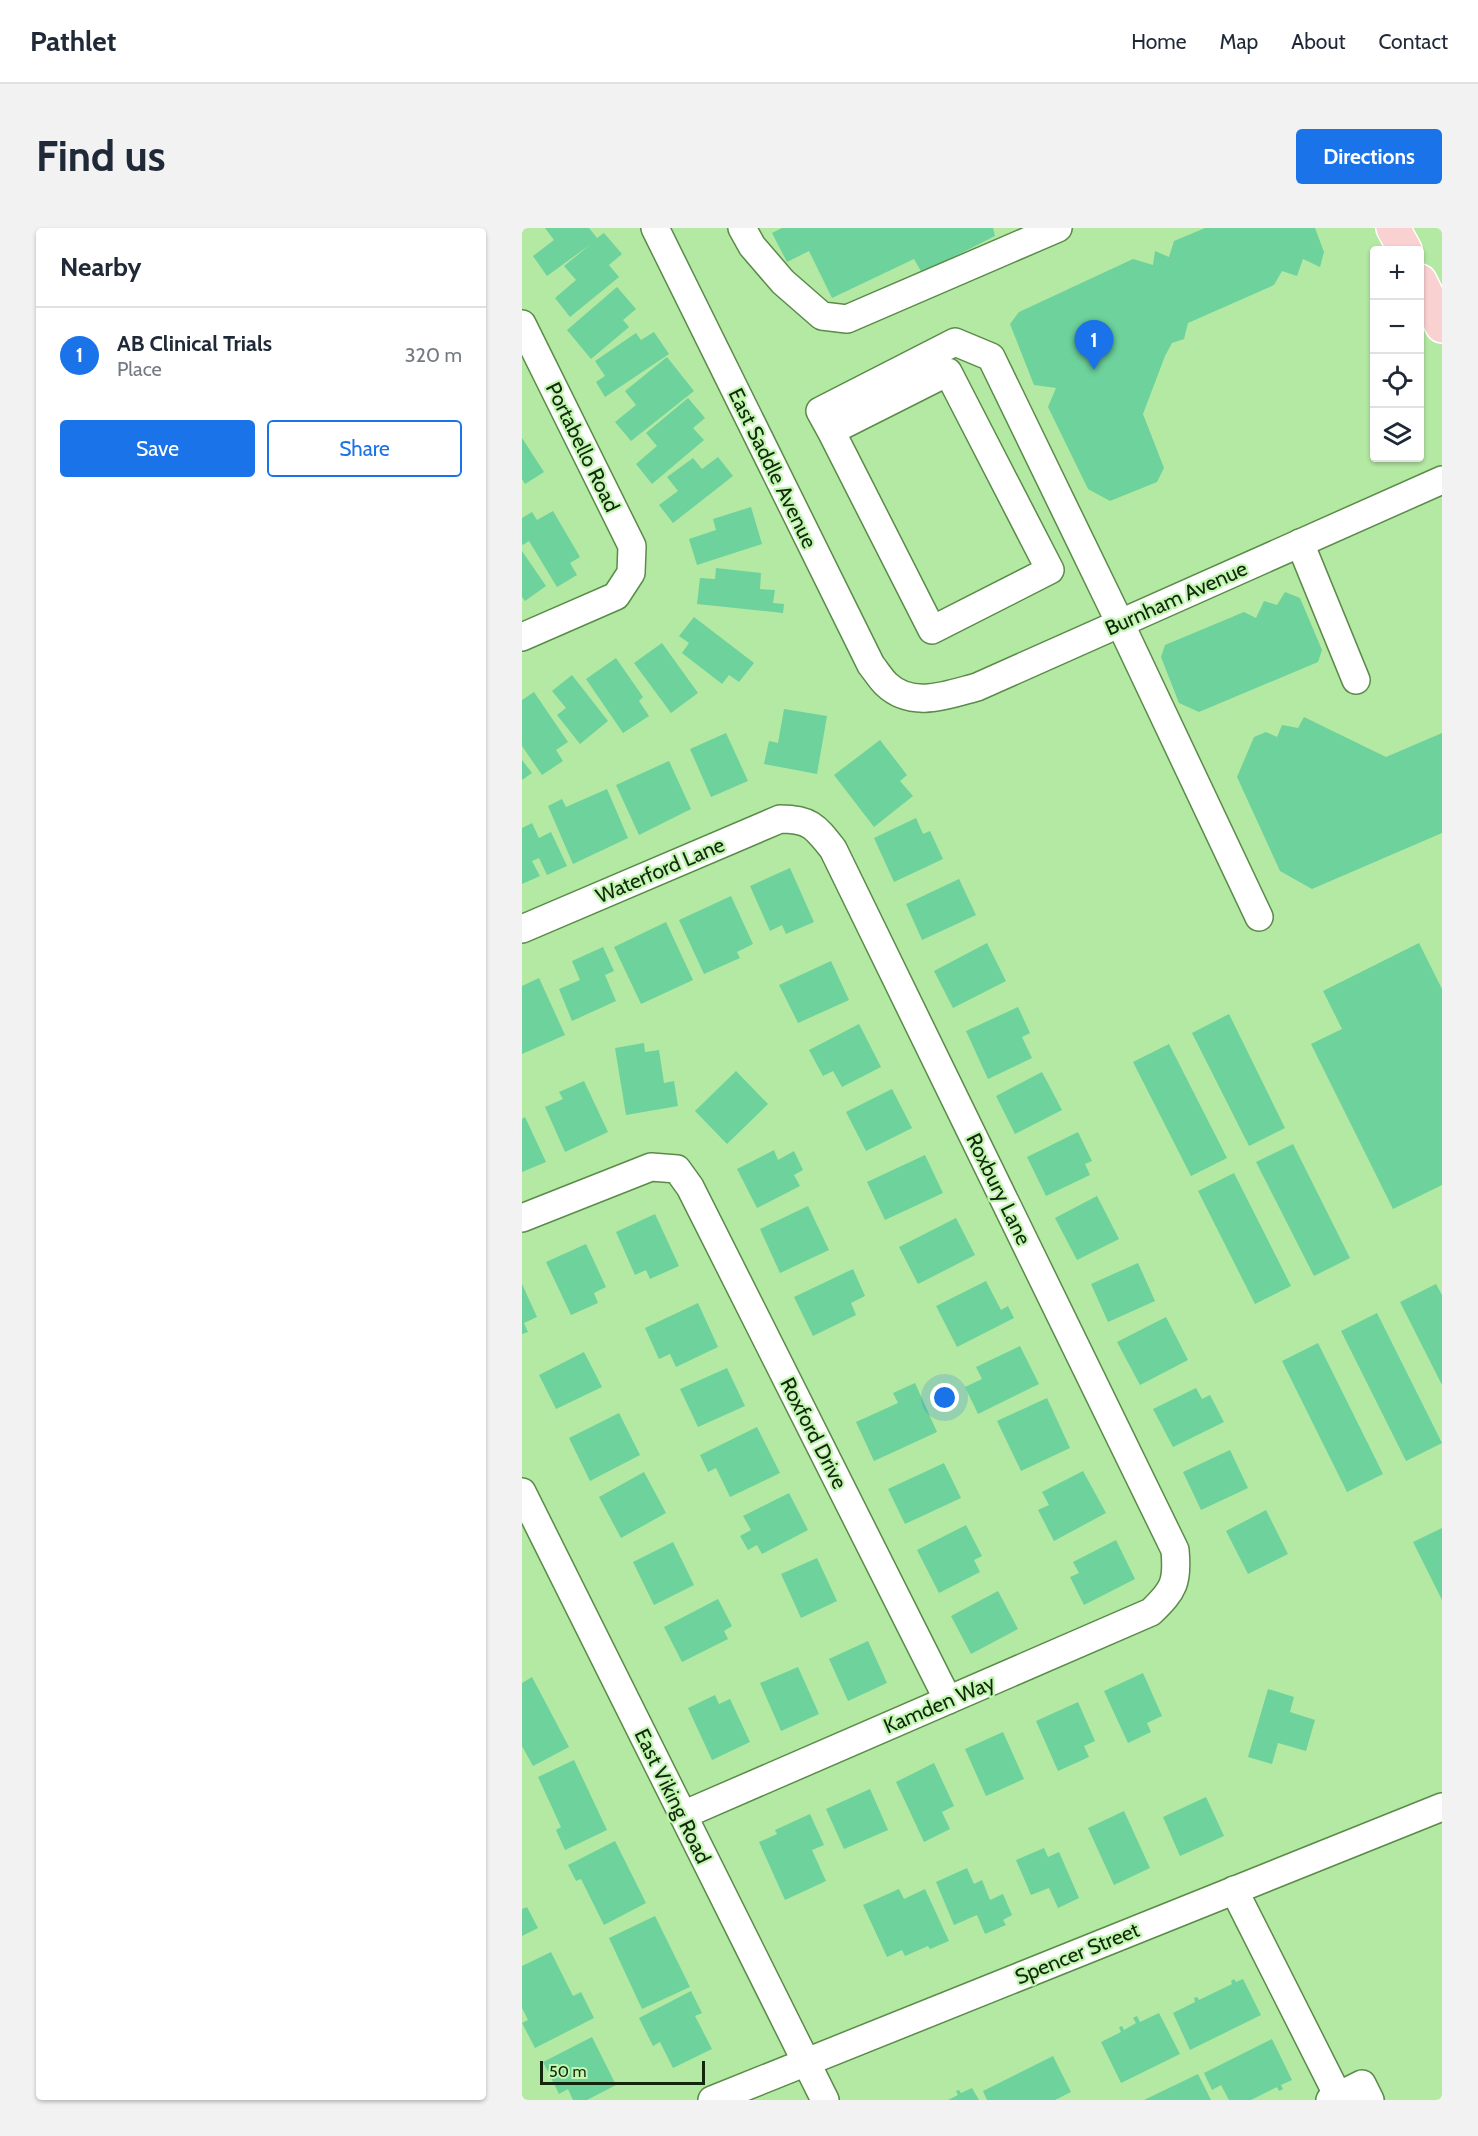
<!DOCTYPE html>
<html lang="en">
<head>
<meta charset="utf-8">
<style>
	body { margin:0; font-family:Cabin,sans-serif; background:#f2f2f3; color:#1f2937 }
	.controls { position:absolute; right:18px; top:18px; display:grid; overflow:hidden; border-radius:6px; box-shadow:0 2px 4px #0004 }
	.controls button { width:54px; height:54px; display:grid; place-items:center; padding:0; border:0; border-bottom:2px solid #e0e1e3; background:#fff; color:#1f2937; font:30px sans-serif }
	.scale { position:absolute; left:18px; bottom:15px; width:165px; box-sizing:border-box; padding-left:6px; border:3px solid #13270c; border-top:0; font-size:16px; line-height:21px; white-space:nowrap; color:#13270c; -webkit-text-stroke:4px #c1f7b0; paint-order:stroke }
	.you { position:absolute; left:423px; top:1170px; width:21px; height:21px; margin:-15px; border:4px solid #fff; border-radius:50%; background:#1a73e8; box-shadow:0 0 0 9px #1a73e833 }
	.badge { display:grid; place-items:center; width:39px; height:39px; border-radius:50%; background:#1a73e8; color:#fff; font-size:20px; font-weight:700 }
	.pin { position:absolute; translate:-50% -50px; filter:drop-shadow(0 2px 3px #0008) }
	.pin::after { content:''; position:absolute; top:32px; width:21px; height:18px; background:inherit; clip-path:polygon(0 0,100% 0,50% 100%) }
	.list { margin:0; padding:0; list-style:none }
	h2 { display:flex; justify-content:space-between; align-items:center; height:78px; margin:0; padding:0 24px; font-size:26px }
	h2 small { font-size:20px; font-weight:400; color:#747a83 }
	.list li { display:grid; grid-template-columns:39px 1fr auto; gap:18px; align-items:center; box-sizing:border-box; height:96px; padding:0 24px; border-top:2px solid #e0e1e3 }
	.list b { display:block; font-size:22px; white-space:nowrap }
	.list p { margin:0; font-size:20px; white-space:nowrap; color:#747a83 }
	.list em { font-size:20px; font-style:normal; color:#747a83 }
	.actions { display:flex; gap:12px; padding:18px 24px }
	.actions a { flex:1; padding:14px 0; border:2px solid #1a73e8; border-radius:6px; text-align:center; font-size:21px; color:#1a73e8 }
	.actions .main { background:#1a73e8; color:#fff }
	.icon { flex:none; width:33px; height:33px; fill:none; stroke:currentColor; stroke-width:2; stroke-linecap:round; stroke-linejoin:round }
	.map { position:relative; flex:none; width:920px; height:1872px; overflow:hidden; border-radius:6px }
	header { display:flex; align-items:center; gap:36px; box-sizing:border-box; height:84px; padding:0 30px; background:#fff; border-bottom:2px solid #e0e1e3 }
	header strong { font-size:28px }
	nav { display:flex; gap:33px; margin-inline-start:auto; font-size:21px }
	.intro { display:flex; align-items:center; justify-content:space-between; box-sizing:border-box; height:144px; padding:0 36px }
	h1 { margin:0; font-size:42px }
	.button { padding:15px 27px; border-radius:6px; background:#1a73e8; color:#fff; font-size:21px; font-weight:700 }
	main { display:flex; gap:36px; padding:0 36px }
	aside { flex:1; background:#fff; border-radius:6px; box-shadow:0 2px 4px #0004 }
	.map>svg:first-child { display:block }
	.building { fill:#6dd29c }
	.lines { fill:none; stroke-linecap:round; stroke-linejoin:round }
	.minor-casing { stroke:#5a8b49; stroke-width:30 }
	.major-casing { stroke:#fff; stroke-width:36 }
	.minor { stroke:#fff; stroke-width:27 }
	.major { stroke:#fad1d1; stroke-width:33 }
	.labels { text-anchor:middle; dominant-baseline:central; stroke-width:4.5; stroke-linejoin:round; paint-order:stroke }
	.street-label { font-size:21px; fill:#13270c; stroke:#c1f7b0 }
</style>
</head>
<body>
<header>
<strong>Pathlet</strong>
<nav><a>Home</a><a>Map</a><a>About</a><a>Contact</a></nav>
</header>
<div class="intro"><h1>Find us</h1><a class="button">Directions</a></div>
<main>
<aside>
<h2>Nearby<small></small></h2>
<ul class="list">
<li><span class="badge">1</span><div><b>AB Clinical Trials</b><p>Place</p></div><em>320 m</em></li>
</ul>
<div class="actions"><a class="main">Save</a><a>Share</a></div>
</aside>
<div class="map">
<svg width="920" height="1872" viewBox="0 0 920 1872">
	<rect width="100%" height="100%" fill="#b4e9a3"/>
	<!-- building -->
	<g class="building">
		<path d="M 23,0 L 67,0 L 75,10 L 82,5 L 100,26 L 87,37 L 97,49 L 48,89 L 33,70 L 54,52 L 42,38 L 69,16 L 25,48 L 11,28 L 32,12 Z"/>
		<path d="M 260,0 L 471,0 L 473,8 L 400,45 L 392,31 L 310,70 L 287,23 L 265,34 L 250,5 Z"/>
		<path d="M 683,0 L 793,0 L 802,24 L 798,39 L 781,31 L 775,48 L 760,43 L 752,57 L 666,95 L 662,111 L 650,115 L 643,128 L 621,186 L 642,240 L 635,254 L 588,273 L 566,261 L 526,179 L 534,160 L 512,157 L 488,96 L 497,84 L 611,31 L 631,37 L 633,23 L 647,29 L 652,13 Z"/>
		<path d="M 95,59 L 114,81 L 101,92 L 107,99 L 69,131 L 45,102 Z"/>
		<path d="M 132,104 L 147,126 L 83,169 L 74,154 L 83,148 L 73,133 L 114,105 L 119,112 Z"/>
		<path d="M 145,129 L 172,163 L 109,213 L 93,194 L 114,177 L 103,163 Z"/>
		<path d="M 166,170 L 183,190 L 171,200 L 182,212 L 130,256 L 114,236 L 135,218 L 124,205 Z"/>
		<path d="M 0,210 L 22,244 L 3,256 L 0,251 Z"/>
		<path d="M 196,229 L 211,248 L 151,295 L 137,277 L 156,263 L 145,249 L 171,230 L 180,241 Z"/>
		<path d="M 229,279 L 240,316 L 175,337 L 167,311 L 194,302 L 191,291 Z"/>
		<path d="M 31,283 L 58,329 L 48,335 L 55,347 L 35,359 L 7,313 L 1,317 L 0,316 L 0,290 L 10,284 L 15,292 Z"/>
		<path d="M 0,323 L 24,358 L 3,373 L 0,369 Z"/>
		<path d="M 194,340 L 239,345 L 238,361 L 253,362 L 251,375 L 262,376 L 261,385 L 175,376 L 178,350 L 193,351 Z"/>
		<path d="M 763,364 L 778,370 L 800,422 L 796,434 L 677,484 L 657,475 L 639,429 L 643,417 L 722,384 L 734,390 L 742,373 L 755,377 Z"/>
		<path d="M 172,389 L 232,435 L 217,454 L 207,447 L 200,456 L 160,425 L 167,415 L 157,408 Z"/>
		<path d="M 140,415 L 176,465 L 149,485 L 112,435 Z"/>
		<path d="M 94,430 L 121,469 L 117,473 L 127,488 L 101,505 L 64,451 Z"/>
		<path d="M 50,447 L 86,493 L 58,516 L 35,487 L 44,480 L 30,463 Z"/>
		<path d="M 12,464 L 46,514 L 34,522 L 41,533 L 20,547 L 0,518 L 0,472 Z"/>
		<path d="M 262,481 L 305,488 L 295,546 L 242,536 L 247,513 L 256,515 Z"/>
		<path d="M 782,489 L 864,529 L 920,505 L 920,605 L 790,661 L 758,643 L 715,549 L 732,509 L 744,504 L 755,509 L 760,497 L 776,500 Z"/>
		<path d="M 204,505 L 226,553 L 189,569 L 168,521 Z"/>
		<path d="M 358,512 L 385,547 L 378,553 L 391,568 L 352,599 L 312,547 Z"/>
		<path d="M 0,532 L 10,545 L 0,552 Z"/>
		<path d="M 147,533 L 169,581 L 117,607 L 94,557 Z"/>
		<path d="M 85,561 L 106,610 L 51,636 L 26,578 L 40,571 L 44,579 Z"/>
		<path d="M 394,590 L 401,606 L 408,603 L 421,631 L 372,654 L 352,610 Z"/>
		<path d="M 10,595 L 17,610 L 29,604 L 45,638 L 25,647 L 17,630 L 10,633 L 18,648 L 0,656 L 0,600 Z"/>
		<path d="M 268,640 L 292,694 L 264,706 L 260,697 L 248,703 L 228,658 Z"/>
		<path d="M 437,651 L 454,687 L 400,712 L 384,676 Z"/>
		<path d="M 209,668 L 231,716 L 215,724 L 218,730 L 182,746 L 157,692 Z"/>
		<path d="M 144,694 L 171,752 L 119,776 L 92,719 Z"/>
		<path d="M 465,715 L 484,753 L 431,780 L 412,743 Z"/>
		<path d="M 897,715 L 920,761 L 920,957 L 871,981 L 789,816 L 820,801 L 801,763 Z"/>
		<path d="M 81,719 L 92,743 L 83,747 L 94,773 L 50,793 L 37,761 L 58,752 L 50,733 Z"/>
		<path d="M 309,733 L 327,772 L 276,795 L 257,757 Z"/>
		<path d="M 17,750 L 43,807 L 0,826 L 0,758 Z"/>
		<path d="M 496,779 L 508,805 L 500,809 L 510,830 L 466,851 L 444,803 Z"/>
		<path d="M 707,786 L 763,900 L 727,918 L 670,805 Z"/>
		<path d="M 337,796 L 359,839 L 320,859 L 311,843 L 301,848 L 287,822 Z"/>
		<path d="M 122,815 L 123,824 L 137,822 L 142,855 L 152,853 L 156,878 L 104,887 L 93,820 Z"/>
		<path d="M 647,816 L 705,930 L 669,948 L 611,834 Z"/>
		<path d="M 214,843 L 246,876 L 205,916 L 173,883 Z"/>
		<path d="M 520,844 L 540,882 L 493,906 L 474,868 Z"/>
		<path d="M 62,853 L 86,904 L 43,924 L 23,879 L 41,871 L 37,864 Z"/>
		<path d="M 370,861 L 390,900 L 344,923 L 324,884 Z"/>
		<path d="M 3,889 L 24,934 L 0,944 L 0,891 Z"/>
		<path d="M 556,904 L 570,933 L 563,936 L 568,947 L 524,968 L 505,929 Z"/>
		<path d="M 771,916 L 828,1030 L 792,1048 L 734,934 Z"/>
		<path d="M 252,922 L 256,932 L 272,923 L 281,942 L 272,947 L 278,958 L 235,980 L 215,941 Z"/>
		<path d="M 403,927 L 421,965 L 363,992 L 345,954 Z"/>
		<path d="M 712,945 L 769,1058 L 733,1076 L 676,963 Z"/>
		<path d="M 575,968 L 597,1011 L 555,1032 L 533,990 Z"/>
		<path d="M 286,978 L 307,1022 L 258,1045 L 238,1001 Z"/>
		<path d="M 133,986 L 157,1038 L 128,1051 L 124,1042 L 113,1047 L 94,1004 Z"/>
		<path d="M 434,990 L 453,1027 L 396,1056 L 377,1019 Z"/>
		<path d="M 64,1016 L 84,1059 L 72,1065 L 76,1075 L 49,1087 L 24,1034 Z"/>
		<path d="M 616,1035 L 633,1073 L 586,1094 L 569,1056 Z"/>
		<path d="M 331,1041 L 343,1068 L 329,1075 L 334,1087 L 291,1108 L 272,1069 Z"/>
		<path d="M 464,1053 L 479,1082 L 486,1078 L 492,1090 L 435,1119 L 414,1078 Z"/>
		<path d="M 0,1056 L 15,1089 L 2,1095 L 6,1104 L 0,1106 Z"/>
		<path d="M 914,1056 L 920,1067 L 920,1157 L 878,1074 Z"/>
		<path d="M 176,1075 L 196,1119 L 154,1139 L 148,1126 L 137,1131 L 123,1100 Z"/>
		<path d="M 855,1085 L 920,1215 L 884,1233 L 819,1103 Z"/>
		<path d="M 644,1089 L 666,1132 L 618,1157 L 595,1114 Z"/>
		<path d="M 796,1115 L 861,1246 L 825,1264 L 760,1133 Z"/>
		<path d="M 498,1118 L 517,1156 L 456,1186 L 443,1159 L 460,1151 L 454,1139 Z"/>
		<path d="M 62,1124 L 80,1159 L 34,1181 L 17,1147 Z"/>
		<path d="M 205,1140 L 223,1178 L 176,1199 L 158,1161 Z"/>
		<path d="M 393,1155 L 415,1204 L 352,1233 L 334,1194 L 376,1175 L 371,1165 Z"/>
		<path d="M 674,1160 L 680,1171 L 688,1167 L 702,1194 L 651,1219 L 631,1181 Z"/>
		<path d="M 525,1170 L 548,1220 L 499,1243 L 475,1193 Z"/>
		<path d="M 97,1185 L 118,1227 L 68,1253 L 47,1210 Z"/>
		<path d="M 235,1199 L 258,1245 L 208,1269 L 194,1240 L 186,1244 L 178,1227 Z"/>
		<path d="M 708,1222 L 726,1260 L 679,1282 L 661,1244 Z"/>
		<path d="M 422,1235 L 439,1270 L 383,1296 L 366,1261 Z"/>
		<path d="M 561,1243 L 584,1285 L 532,1313 L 516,1282 L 527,1277 L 520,1264 Z"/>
		<path d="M 122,1244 L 144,1285 L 99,1310 L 77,1269 Z"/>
		<path d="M 267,1265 L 286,1302 L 240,1326 L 235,1317 L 226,1322 L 218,1308 L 229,1302 L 221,1288 Z"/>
		<path d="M 744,1282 L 766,1326 L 726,1346 L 704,1303 Z"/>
		<path d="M 444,1297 L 460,1328 L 452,1332 L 458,1344 L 417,1365 L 395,1322 Z"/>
		<path d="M 920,1300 L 920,1372 L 891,1314 Z"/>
		<path d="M 594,1312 L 613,1351 L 562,1377 L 548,1349 L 557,1345 L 551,1334 Z"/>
		<path d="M 151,1314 L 172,1357 L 132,1377 L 111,1334 Z"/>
		<path d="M 295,1330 L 315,1373 L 279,1390 L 259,1346 Z"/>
		<path d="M 476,1363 L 496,1401 L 449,1426 L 429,1388 Z"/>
		<path d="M 196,1371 L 210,1398 L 202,1403 L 206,1411 L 160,1434 L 142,1399 Z"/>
		<path d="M 346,1413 L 365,1455 L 326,1473 L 307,1431 Z"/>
		<path d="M 276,1439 L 297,1486 L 259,1503 L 238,1455 Z"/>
		<path d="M 621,1445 L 640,1488 L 625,1495 L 629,1504 L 606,1515 L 582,1463 Z"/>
		<path d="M 10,1449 L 47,1519 L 11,1538 L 0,1518 L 0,1455 Z"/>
		<path d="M 746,1461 L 772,1469 L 768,1484 L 793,1492 L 784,1523 L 756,1515 L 750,1536 L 726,1529 Z"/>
		<path d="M 193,1467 L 197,1476 L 208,1471 L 228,1514 L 190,1532 L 166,1480 Z"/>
		<path d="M 556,1474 L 573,1513 L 562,1518 L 567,1529 L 536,1543 L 514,1493 Z"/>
		<path d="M 481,1504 L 502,1551 L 464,1568 L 443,1521 Z"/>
		<path d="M 52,1532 L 85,1602 L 43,1622 L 34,1602 L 39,1599 L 16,1549 Z"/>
		<path d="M 412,1535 L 432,1578 L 420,1584 L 428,1601 L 402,1614 L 374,1554 Z"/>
		<path d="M 348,1561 L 366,1602 L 322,1621 L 304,1581 Z"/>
		<path d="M 684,1569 L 702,1608 L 658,1628 L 641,1589 Z"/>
		<path d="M 602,1583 L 628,1640 L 592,1657 L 566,1600 Z"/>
		<path d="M 288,1586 L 302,1617 L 290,1622 L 304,1653 L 263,1672 L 237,1614 L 255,1606 L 253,1602 Z"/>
		<path d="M 93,1613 L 124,1675 L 82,1697 L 59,1651 L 54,1653 L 46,1637 Z"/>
		<path d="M 522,1620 L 526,1629 L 537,1624 L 557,1670 L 536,1680 L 527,1660 L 509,1667 L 494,1632 Z"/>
		<path d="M 445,1640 L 452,1656 L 460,1652 L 468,1672 L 481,1666 L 490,1687 L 481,1692 L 484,1697 L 463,1706 L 455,1687 L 432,1697 L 414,1654 Z"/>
		<path d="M 377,1661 L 382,1671 L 403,1661 L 427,1713 L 408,1721 L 406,1718 L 383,1728 L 380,1722 L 365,1729 L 341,1677 Z"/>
		<path d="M 5,1679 L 16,1700 L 0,1708 L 0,1681 Z"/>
		<path d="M 133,1688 L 168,1759 L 120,1781 L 87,1710 Z"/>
		<path d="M 29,1724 L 51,1768 L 59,1764 L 72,1790 L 13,1820 L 0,1795 L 6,1792 L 0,1780 L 0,1738 Z"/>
		<path d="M 712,1751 L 714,1754 L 721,1751 L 739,1787 L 668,1822 L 651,1785 L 673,1774 L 672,1770 L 675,1769 L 677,1772 L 710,1756 L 709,1753 Z"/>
		<path d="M 169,1763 L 180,1785 L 173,1788 L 190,1821 L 151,1840 L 138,1814 L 131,1818 L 117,1790 Z"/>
		<path d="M 637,1785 L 658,1826 L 599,1855 L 579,1814 L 599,1804 L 597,1799 L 600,1798 L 602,1802 L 614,1795 L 611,1790 L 615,1788 L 618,1794 Z"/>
		<path d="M 70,1809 L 94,1857 L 65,1872 L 51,1872 L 46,1861 L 37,1866 L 21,1834 Z"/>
		<path d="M 750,1811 L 770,1852 L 759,1857 L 761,1861 L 757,1863 L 755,1859 L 729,1872 L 707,1872 L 699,1857 L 690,1862 L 682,1845 Z"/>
		<path d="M 531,1828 L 549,1864 L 533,1872 L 465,1872 L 461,1863 Z"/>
		<path d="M 676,1846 L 689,1872 L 622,1872 Z"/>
		<path d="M 450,1860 L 457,1872 L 426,1872 L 436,1867 L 434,1863 L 437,1862 L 439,1865 Z"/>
	</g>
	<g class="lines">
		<defs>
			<g id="minor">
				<path d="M 133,0 L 349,437 C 354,443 358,450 364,456 C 390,481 425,467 455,459 L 920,252"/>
				<path d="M 220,0 L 230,18 L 261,54 L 300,88 L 325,91 L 536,0"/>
				<path d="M 0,96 L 110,318 L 109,345 L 94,368 L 0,409"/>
				<path d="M 309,203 L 426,144 L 528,342 L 410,402 L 309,203 L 298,183 L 433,114 L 469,129 L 598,395 L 737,689"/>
				<path d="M 778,315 L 834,452"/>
				<path d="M 0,701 L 258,591 C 288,591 293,598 311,621 L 653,1322 C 656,1354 652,1362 629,1384 L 161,1587"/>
				<path d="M 0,990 L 129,939 L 155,941 L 168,959 L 426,1472"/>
				<path d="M 0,1264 L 303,1872"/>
				<path d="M 712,1662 L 816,1868"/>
				<path d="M 190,1872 L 920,1579"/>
				<path d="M 808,1872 L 840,1856 L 848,1872"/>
			</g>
			<g id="major">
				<path d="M 871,0 L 883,22"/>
				<path d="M 898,53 L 920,98"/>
			</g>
		</defs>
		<!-- minor casing -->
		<use href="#minor" class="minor-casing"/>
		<!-- major casing -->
		<use href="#major" class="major-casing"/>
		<!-- minor -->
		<use href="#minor" class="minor"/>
		<!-- major -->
		<use href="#major" class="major"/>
	</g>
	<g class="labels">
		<!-- street labels -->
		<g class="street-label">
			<text transform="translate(61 219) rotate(64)">Portabello Road</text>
			<text transform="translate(251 240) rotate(64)">East Saddle Avenue</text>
			<text transform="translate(654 370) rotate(-24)">Burnham Avenue</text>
			<text transform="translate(138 642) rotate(-23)">Waterford Lane</text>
			<text transform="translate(477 961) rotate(64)">Roxbury Lane</text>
			<text transform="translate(292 1205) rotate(63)">Roxford Drive</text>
			<text transform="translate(417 1476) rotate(-23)">Kamden Way</text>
			<text transform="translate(151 1568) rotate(64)">East Viking Road</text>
			<text transform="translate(555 1725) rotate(-22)">Spencer Street</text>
		</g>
	</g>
</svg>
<div class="controls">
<button>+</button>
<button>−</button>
<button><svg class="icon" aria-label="locate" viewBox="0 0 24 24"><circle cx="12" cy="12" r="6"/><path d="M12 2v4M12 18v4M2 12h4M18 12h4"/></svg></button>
<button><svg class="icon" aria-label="layers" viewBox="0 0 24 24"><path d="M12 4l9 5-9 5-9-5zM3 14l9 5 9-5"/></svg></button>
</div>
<div class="scale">50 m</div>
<div class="you"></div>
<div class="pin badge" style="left:572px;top:142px">1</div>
</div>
</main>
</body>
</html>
